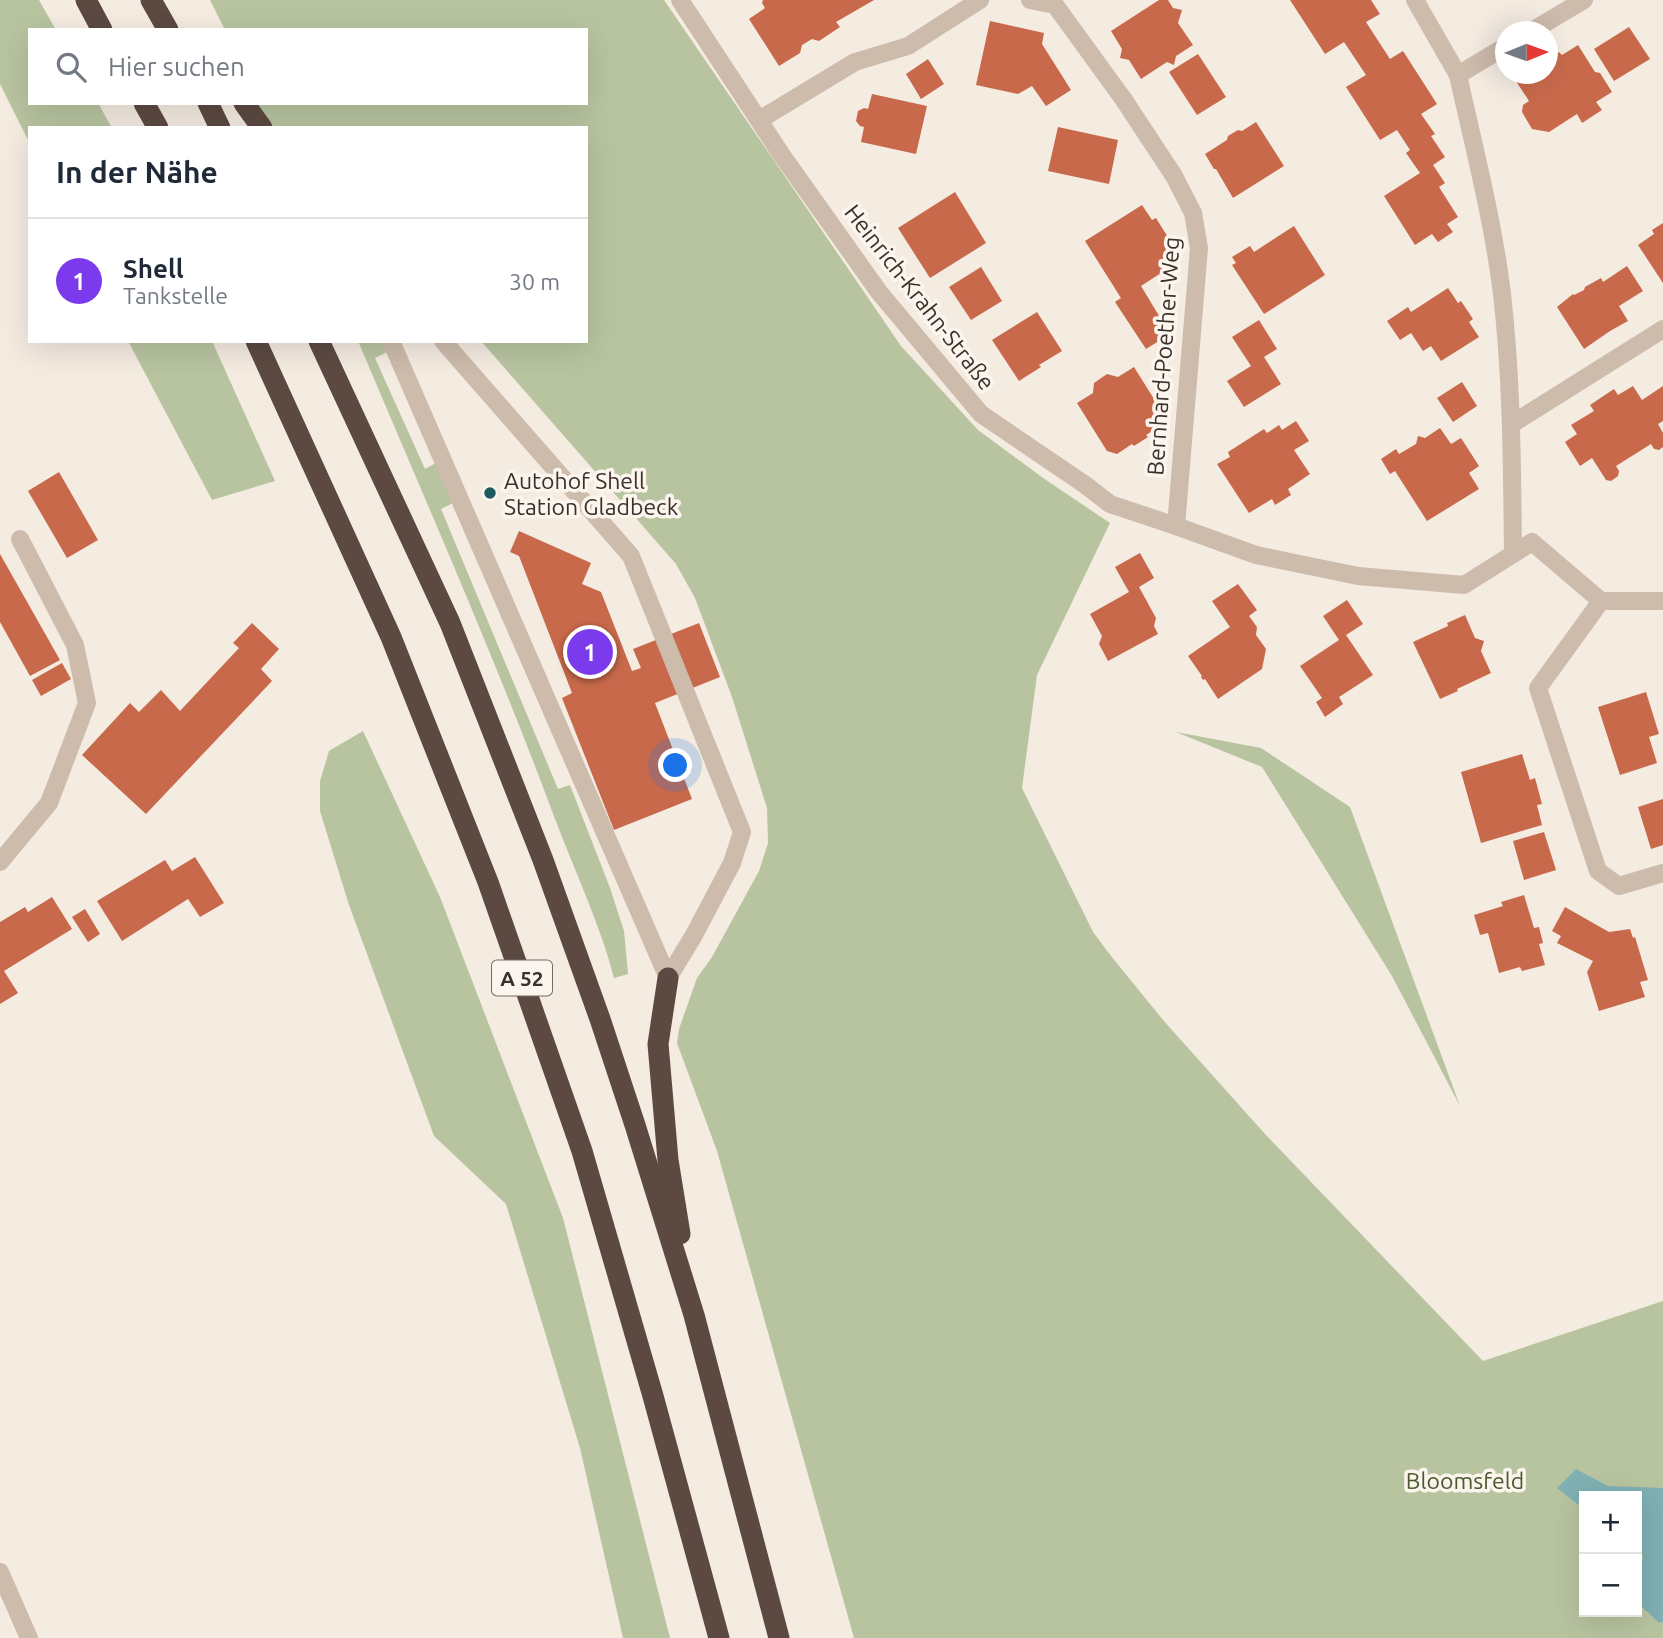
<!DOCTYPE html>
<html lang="de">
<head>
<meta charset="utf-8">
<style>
	body { margin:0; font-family:Ubuntu,sans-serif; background:#f6f6f7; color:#1f2937 }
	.controls { position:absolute; right:21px; bottom:21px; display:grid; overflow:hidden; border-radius:0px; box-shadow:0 7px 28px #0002 }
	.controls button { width:63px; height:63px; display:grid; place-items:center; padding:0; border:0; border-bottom:2px solid #e0e1e3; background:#fff; color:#1f2937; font:35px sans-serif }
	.compass { position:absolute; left:1495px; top:21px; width:63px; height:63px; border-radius:50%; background:#fff; box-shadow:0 7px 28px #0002; rotate:89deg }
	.you { position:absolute; left:676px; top:766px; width:24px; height:24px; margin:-18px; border:5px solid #fff; border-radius:50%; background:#1a73e8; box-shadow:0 0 0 10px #1a73e833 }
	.badge { display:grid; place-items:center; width:46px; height:46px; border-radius:50%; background:#7c3aed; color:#fff; font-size:23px; font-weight:700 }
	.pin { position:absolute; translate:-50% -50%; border:4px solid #fff; box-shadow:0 2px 7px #0006 }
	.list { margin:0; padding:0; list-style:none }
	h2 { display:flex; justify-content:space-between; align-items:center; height:91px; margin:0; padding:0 28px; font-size:30px }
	h2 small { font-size:23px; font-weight:400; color:#747a83 }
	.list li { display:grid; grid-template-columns:46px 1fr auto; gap:21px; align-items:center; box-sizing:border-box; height:126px; padding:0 28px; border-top:2px solid #e0e1e3 }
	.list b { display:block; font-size:26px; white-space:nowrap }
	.list p { margin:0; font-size:23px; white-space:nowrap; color:#747a83 }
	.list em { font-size:23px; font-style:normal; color:#747a83 }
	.icon { flex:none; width:38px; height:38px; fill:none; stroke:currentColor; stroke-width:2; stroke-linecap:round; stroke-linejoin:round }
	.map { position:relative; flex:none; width:1663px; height:1638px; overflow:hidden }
	.search { position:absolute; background:#fff; box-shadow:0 7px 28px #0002; left:28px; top:28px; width:560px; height:77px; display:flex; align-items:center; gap:18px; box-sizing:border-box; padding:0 24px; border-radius:0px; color:#747a83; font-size:26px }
	.panel { position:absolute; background:#fff; box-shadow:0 7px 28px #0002; left:28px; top:126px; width:560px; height:217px; border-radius:0px }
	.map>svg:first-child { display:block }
	.green { fill:#b8c4a0; fill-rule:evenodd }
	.water { fill:#7fb0b2 }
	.building { fill:#c8694b }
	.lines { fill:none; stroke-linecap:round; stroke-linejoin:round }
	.minor { stroke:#cdbbac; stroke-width:18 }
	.highway { stroke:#5c4a42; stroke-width:21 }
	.poi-dot { fill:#1f5a5e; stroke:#fbf5ee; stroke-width:2.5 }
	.labels { text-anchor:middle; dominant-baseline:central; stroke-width:7; stroke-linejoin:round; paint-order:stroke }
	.shield { fill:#fbf5ee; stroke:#756b66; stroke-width:2 }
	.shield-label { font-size:21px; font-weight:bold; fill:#3b302b }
	.street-label { font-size:23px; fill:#3b302b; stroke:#fbf5ee }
	.poi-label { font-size:23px; fill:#3b302b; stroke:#fbf5ee; text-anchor:start }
	.park-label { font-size:23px; fill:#4a5a2e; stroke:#fbf5ee }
</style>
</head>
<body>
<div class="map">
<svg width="1663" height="1638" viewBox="0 0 1663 1638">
	<rect width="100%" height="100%" fill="#f4ebe1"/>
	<!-- green -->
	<g class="green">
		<path d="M 0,0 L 39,0 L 56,30 L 30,30 L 30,103 L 98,103 L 112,128 L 30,128 L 30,144 L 0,84 Z"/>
		<path d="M 210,0 L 664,0 L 901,346 L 978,430 L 1043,478 L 1110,523 L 1037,675 L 1022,788 L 1093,932 L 1111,956 L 1163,1020 L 1265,1134 L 1483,1361 L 1663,1301 L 1663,1638 L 854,1638 L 717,1151 L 677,1043 L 679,1029 L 697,978 L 712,957 L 759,871 L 768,843 L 767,808 L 732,697 L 695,598 L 676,564 L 481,341 L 586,341 L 586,128 L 275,128 L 256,103 L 586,103 L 586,30 L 225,30 ZM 1584,1496 L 1637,1496 L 1637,1612 L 1584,1612 Z"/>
		<path d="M 128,341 L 212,341 L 275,481 L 212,500 Z"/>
		<path d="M 358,341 L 382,341 L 387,352 L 375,358 L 425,469 L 436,463 L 453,503 L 441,509 L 558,789 L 570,785 L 610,888 L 624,931 L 628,974 L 614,978 C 600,924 575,872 555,819 C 495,657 425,500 358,341 Z"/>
		<path d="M 363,731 L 440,897 L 563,1218 L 670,1638 L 623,1638 L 580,1448 L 506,1204 L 434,1136 L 349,905 L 320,811 L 320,781 L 329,751 Z"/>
		<path d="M 1176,732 L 1261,748 L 1350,807 L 1460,1106 L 1392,976 L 1262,767 Z"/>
	</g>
	<!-- water -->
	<path class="water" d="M 1576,1469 L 1608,1486 L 1663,1488 L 1663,1622 L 1659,1623 L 1637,1602 L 1637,1586 L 1643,1556 L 1637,1551 L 1637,1496 L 1584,1496 L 1584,1509 L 1557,1488 Z"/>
	<!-- building -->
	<g class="building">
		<path d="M 763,0 L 874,0 L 836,22 L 840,27 L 819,41 L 812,39 L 802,45 L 800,53 L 779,66 L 749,19 L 765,8 L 762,3 Z"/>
		<path d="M 1159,0 L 1168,0 L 1173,8 L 1182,10 L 1178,23 L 1193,45 L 1176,56 L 1174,65 L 1167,62 L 1141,79 L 1129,60 L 1120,58 L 1122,49 L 1111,31 Z"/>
		<path d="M 1290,0 L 1371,0 L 1380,14 L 1366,22 L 1377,39 L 1390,59 L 1403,51 L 1437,104 L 1421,114 L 1435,134 L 1431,136 L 1445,157 L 1433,165 L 1445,183 L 1439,187 L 1458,217 L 1447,224 L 1453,232 L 1438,242 L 1432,234 L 1415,245 L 1384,196 L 1420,173 L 1406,153 L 1410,150 L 1397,130 L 1380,140 L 1346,87 L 1366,75 L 1344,42 L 1325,54 Z"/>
		<path d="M 990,21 L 1044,33 L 1042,44 L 1071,90 L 1046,106 L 1032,86 L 1018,94 L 976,85 Z"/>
		<path d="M 1629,27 L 1650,59 L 1614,81 L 1594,49 Z"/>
		<path d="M 1578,45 L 1595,72 L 1600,73 L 1612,92 L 1596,102 L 1602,110 L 1582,123 L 1577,114 L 1549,132 L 1532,129 L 1522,112 L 1523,105 L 1529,101 L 1512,75 L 1515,74 L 1548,74 L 1548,60 L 1559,52 L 1562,55 Z"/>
		<path d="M 1198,54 L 1226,97 L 1197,115 L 1169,72 Z"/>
		<path d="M 928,59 L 944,84 L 921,99 L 906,74 Z"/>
		<path d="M 872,94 L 927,106 L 916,154 L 861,142 L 864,127 L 860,126 L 856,121 L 858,111 L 864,108 L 868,109 Z"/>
		<path d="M 1256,122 L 1284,166 L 1233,198 L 1216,169 L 1214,169 L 1205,154 L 1227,140 L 1228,136 L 1238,130 L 1242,131 Z"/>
		<path d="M 1058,127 L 1118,140 L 1109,184 L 1048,171 Z"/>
		<path d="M 955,192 L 986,243 L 930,278 L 898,228 Z"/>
		<path d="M 1142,205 L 1152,220 L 1156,218 L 1164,231 L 1173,244 L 1168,247 L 1178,262 L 1141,286 L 1170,334 L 1146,349 L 1115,302 L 1121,298 L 1085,241 Z"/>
		<path d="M 1663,223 L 1663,283 L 1638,245 L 1654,234 L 1652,230 Z"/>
		<path d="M 1294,226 L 1325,275 L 1264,314 L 1232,265 L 1236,263 L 1232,257 L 1250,246 L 1254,252 Z"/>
		<path d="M 1627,266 L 1643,291 L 1619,306 L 1628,321 L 1610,331 L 1584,349 L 1557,307 L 1573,294 L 1574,295 L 1584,290 L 1585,287 L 1601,278 L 1603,282 Z"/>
		<path d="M 981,267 L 1002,301 L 971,320 L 949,287 Z"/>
		<path d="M 1448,288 L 1458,303 L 1461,301 L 1473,319 L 1469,322 L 1479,337 L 1441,361 L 1431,346 L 1423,351 L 1411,333 L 1400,340 L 1387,321 L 1408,307 L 1411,312 Z"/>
		<path d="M 1037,312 L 1062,351 L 1039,365 L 1041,367 L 1019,381 L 992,340 Z"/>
		<path d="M 1259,320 L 1277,349 L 1264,357 L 1281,384 L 1244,407 L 1227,381 L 1251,366 L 1232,337 Z"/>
		<path d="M 1134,367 L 1164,415 L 1162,425 L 1146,435 L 1148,437 L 1134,446 L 1132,444 L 1117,454 L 1107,451 L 1077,403 L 1093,393 L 1094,383 L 1107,374 L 1118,377 Z"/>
		<path d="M 1462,382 L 1477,406 L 1453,422 L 1437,398 Z"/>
		<path d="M 1633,386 L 1642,400 L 1663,386 L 1663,421 L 1658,424 L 1663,433 L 1663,447 L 1659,450 L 1654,449 L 1651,444 L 1616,466 L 1619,471 L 1618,476 L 1611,481 L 1606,480 L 1592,458 L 1580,466 L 1565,442 L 1577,434 L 1571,425 L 1594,411 L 1590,405 L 1614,389 L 1618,395 Z"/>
		<path d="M 1296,421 L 1309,441 L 1294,450 L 1310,474 L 1288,489 L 1291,495 L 1275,505 L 1272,499 L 1249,513 L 1217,464 L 1230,457 L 1228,452 L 1264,429 L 1267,433 L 1279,425 L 1282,430 Z"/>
		<path d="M 1440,428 L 1451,444 L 1461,438 L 1479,466 L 1469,473 L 1479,489 L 1427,521 L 1395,471 L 1390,474 L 1381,459 L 1396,449 L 1399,454 L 1416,444 L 1418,436 L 1425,438 Z"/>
		<path d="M 59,472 L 98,540 L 67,558 L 28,491 Z"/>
		<path d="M 519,531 L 591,563 L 582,584 L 601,592 L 632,671 L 641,668 L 633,649 L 699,623 L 720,677 L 655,703 L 692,799 L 614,830 L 562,698 L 572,693 L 519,556 L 510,552 Z"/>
		<path d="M 1140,553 L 1154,578 L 1139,587 L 1156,618 L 1154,626 L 1158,634 L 1108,661 L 1099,644 L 1102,636 L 1090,614 L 1129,592 L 1115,567 Z"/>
		<path d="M 0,554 L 60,660 L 30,676 L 0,622 Z"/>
		<path d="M 1238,584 L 1257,610 L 1249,616 L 1257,627 L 1256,635 L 1266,649 L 1262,669 L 1218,699 L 1205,679 L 1203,680 L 1201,677 L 1202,676 L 1188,656 L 1230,627 L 1212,601 Z"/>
		<path d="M 1347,600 L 1363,624 L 1346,635 L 1373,675 L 1339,697 L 1343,704 L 1325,717 L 1316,702 L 1322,698 L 1300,666 L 1339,640 L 1323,616 Z"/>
		<path d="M 1465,615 L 1475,638 L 1484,641 L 1481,651 L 1491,673 L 1457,689 L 1458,691 L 1440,699 L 1413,642 L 1448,626 L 1447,623 Z"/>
		<path d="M 252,623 L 279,649 L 261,669 L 272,681 L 146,814 L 82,755 L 130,703 L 139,712 L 161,690 L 180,711 L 239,648 L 233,643 Z"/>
		<path d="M 62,663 L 71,679 L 41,696 L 32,680 Z"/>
		<path d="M 1646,692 L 1659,734 L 1649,737 L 1657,763 L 1620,775 L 1598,707 Z"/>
		<path d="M 1522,754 L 1530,780 L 1535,778 L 1542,804 L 1537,805 L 1542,825 L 1481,843 L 1461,772 Z"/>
		<path d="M 1663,799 L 1663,845 L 1651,849 L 1638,807 Z"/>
		<path d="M 1544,832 L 1556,870 L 1524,880 L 1513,841 Z"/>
		<path d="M 195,857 L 224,903 L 200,917 L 188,899 L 122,941 L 97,901 L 165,860 L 172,871 Z"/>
		<path d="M 1524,895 L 1534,928 L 1539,927 L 1543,943 L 1539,944 L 1545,965 L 1522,971 L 1520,967 L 1499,973 L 1488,933 L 1480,935 L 1474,915 L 1503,906 L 1501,902 Z"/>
		<path d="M 52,897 L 72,929 L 4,971 L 18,993 L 0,1004 L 0,922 L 25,907 L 28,912 Z"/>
		<path d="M 1565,907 L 1609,932 L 1630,929 L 1633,938 L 1635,937 L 1648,980 L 1640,982 L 1645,997 L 1599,1011 L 1587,972 L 1593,961 L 1557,943 L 1561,936 L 1552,931 Z"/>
		<path d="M 85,909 L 100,934 L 88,942 L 72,917 Z"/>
	</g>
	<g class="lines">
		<!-- minor -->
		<g class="minor">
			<path d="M 680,0 L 781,154 L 879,292 L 981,414 L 1084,484 L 1110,504 L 1176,526 L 1256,555 L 1358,576 L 1464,585 L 1532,542 L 1601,601 L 1663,601"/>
			<path d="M 1030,0 L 1055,5 L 1124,100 L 1174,176 L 1193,213 L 1199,248 L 1176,526"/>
			<path d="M 1415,0 L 1458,75"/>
			<path d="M 1530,32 L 1584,0"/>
			<path d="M 1506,46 L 1458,75 C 1474,148 1493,220 1502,294 C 1512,381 1512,467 1513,554"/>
			<path d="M 759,120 L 855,62 L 908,46 L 980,0"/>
			<path d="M 391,341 L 668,978"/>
			<path d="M 443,341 L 631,556 L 742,832 L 732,863 L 694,935 L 668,978"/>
			<path d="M 1512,424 L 1663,329"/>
			<path d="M 1601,601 L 1538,688 L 1598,871 L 1619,886 L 1663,873"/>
			<path d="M 0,862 L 49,803 L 87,703 L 75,645 L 20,539"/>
			<path d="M 0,1572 L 29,1638"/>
		</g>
		<!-- highway -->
		<g class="highway">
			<path d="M 86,0 L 102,30"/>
			<path d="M 151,0 L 168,30"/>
			<path d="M 144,103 L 158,128"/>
			<path d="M 208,103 L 220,128"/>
			<path d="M 244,103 L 262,128"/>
			<path d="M 256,341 L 391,637 L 488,882 L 582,1151 L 653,1396 L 719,1638"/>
			<path d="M 319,341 L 450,623 L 543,860 L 600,1019 L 635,1125 L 694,1315 L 779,1638"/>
			<path d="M 668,978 L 658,1044 L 668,1160 L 680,1234"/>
		</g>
	</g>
	<!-- markers -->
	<circle class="poi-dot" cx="490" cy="493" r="7"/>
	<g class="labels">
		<!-- shield labels -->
		<rect class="shield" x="492" y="960.5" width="60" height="35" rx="5"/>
		<g class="shield-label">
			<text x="522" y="978">A 52</text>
		</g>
		<!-- street labels -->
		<g class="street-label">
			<text transform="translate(920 297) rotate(52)">Heinrich-Krahn-Straße</text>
			<text transform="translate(1163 356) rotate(-86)">Bernhard-Poether-Weg</text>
		</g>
		<!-- poi labels -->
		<g class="poi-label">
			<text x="504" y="480">Autohof Shell<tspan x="504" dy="26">Station Gladbeck</tspan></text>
		</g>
		<!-- park labels -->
		<g class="park-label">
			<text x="1465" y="1480">Bloomsfeld</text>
		</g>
	</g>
</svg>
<div class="controls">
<button>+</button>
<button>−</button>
</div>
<svg class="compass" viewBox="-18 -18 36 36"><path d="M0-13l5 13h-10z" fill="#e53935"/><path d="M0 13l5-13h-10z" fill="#747a83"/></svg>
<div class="you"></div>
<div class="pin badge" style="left:590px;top:652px">1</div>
<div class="search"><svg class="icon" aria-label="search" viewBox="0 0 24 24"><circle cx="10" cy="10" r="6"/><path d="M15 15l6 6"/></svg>Hier suchen</div>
<section class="panel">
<h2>In der Nähe<small></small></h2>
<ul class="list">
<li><span class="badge">1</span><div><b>Shell</b><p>Tankstelle</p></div><em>30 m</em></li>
</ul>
</section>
</div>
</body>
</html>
